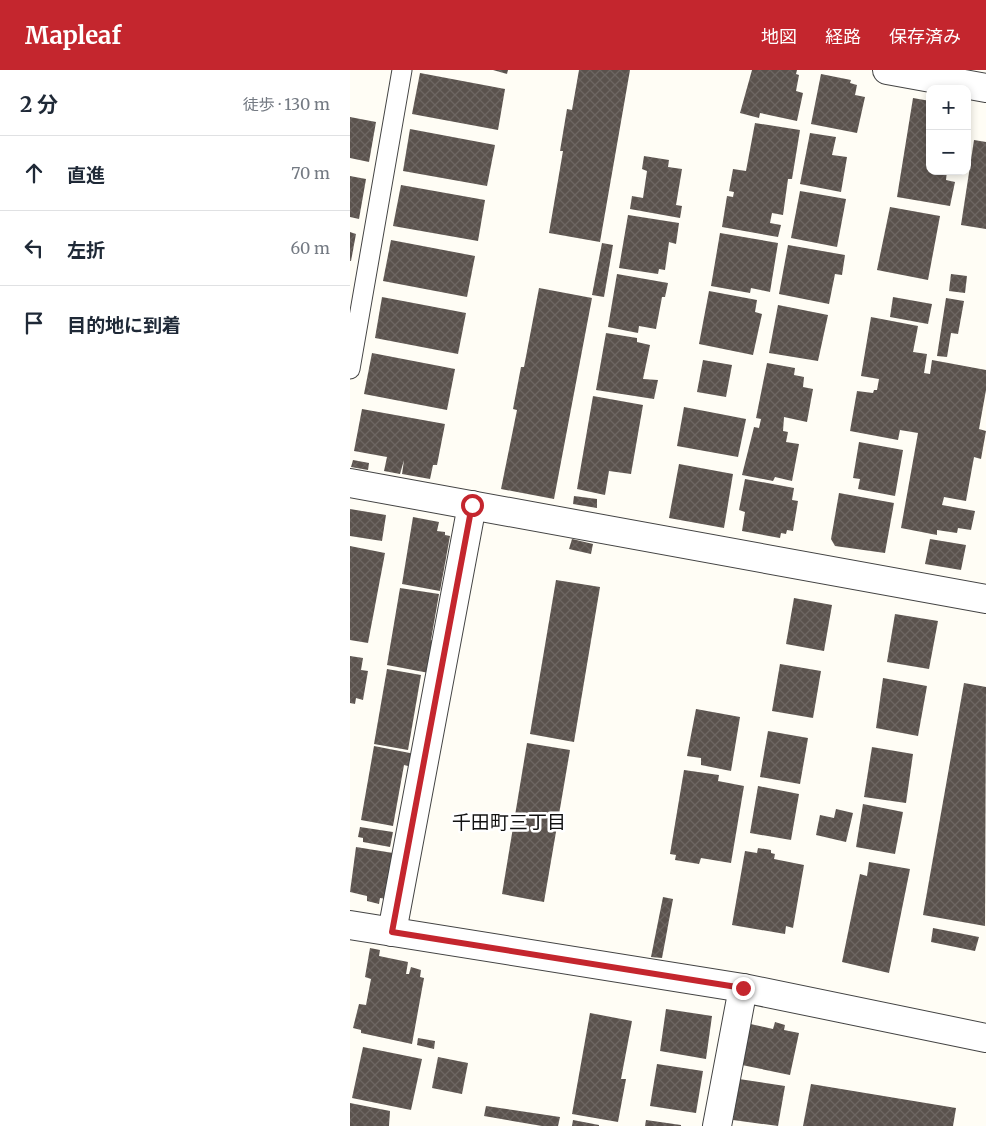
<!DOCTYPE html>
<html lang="ja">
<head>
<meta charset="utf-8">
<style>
	body { margin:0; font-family:Merriweather,"Noto Sans JP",serif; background:#f2f2f3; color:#1f2937 }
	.controls { position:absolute; right:15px; top:15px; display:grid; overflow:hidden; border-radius:10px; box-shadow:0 2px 8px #0003 }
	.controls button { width:45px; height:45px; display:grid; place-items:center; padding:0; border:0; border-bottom:1px solid #e0e1e3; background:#fff; color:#1f2937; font:25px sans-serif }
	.stop { position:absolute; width:15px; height:15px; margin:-11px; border:4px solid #c4262e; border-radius:50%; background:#fff }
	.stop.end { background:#c4262e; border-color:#fff; box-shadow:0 1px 5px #0008 }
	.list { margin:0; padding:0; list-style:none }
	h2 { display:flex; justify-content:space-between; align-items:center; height:65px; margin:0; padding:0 20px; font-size:21px }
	h2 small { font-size:16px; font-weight:400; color:#747a83 }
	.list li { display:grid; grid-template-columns:32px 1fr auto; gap:15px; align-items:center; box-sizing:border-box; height:75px; padding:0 20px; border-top:1px solid #e0e1e3 }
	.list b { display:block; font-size:19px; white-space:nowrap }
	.list em { font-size:16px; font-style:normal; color:#747a83 }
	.icon { flex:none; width:28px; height:28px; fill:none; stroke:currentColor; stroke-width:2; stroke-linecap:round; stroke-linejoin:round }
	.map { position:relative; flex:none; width:636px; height:1056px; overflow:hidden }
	header { display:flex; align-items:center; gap:30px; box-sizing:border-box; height:70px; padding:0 25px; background:#c4262e; color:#fff }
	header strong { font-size:24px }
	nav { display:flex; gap:28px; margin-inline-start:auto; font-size:18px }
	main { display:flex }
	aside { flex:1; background:#fff }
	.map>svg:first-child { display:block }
	.building { fill:url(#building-cross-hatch) }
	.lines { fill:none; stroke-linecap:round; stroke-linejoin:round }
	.service-casing { stroke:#444; stroke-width:21 }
	.minor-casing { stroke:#444; stroke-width:30 }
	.service { stroke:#fff; stroke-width:19 }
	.minor { stroke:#fff; stroke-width:28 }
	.route { stroke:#c4262e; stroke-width:6 }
	.labels { text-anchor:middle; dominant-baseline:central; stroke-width:5; stroke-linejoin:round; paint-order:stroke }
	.neighbourhood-label { font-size:19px; fill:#111; stroke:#fff }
</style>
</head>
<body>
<header>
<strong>Mapleaf</strong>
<nav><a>地図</a><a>経路</a><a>保存済み</a></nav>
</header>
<main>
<aside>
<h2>2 分<small>徒歩 · 130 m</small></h2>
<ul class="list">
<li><svg class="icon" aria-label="ahead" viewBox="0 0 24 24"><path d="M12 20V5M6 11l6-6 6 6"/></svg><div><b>直進</b></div><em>70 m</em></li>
<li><svg class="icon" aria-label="left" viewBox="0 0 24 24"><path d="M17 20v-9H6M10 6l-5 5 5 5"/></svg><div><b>左折</b></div><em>60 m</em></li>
<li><svg class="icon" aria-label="arrive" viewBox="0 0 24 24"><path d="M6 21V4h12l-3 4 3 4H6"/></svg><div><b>目的地に到着</b></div></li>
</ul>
</aside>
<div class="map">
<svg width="636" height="1056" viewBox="0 0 636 1056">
	<defs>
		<pattern id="building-cross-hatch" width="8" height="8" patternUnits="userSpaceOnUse" patternTransform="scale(1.25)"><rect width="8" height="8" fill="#5a524d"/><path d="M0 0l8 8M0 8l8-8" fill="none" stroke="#6d6662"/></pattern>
	</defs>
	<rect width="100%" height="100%" fill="#fffdf5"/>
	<!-- building -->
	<g class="building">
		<path d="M 143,0 L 158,0 L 157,4 Z"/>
		<path d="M 229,0 L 280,0 L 250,172 L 199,163 L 213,81 L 210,81 L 217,39 L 222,40 Z"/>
		<path d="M 402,0 L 447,0 L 446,4 L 449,5 L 446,21 L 453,23 L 447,51 L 410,43 L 409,48 L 390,43 Z"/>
		<path d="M 70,3 L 155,19 L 148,60 L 62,44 Z"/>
		<path d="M 471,4 L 501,10 L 500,13 L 507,15 L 505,25 L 515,27 L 507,63 L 461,54 Z"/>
		<path d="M 563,28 L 580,31 L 580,101 L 597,101 L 596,110 L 605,112 L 600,136 L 547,127 Z"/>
		<path d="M 0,47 L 26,52 L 19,92 L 0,88 Z"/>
		<path d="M 405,53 L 450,60 L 442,109 L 438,109 L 433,145 L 422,143 L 420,153 L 431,155 L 428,167 L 372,157 L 377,126 L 383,127 L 384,122 L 379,121 L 383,99 L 396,101 Z"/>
		<path d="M 60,59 L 145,75 L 137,116 L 53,101 Z"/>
		<path d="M 460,63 L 486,67 L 482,85 L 497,87 L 491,122 L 450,114 Z"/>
		<path d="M 624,70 L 636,72 L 636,159 L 611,155 Z"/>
		<path d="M 294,86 L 319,90 L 318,97 L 332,99 L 326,135 L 332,136 L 330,148 L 280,139 L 282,126 L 293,128 L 297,101 L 292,99 Z"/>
		<path d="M 0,106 L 16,109 L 9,149 L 0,147 Z"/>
		<path d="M 51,115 L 135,130 L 128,171 L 43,156 Z"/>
		<path d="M 450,121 L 496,129 L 487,177 L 441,168 Z"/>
		<path d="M 540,137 L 590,146 L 578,210 L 527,200 Z"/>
		<path d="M 278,145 L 329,153 L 326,174 L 319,172 L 315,200 L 309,199 L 308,204 L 269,198 Z"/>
		<path d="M 0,162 L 6,164 L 1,191 L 0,191 Z"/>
		<path d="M 370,163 L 428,173 L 420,222 L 401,218 L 400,223 L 361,216 Z"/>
		<path d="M 41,170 L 125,186 L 117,227 L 33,211 Z"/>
		<path d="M 252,173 L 263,175 L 254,227 L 242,225 Z"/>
		<path d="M 438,175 L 495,185 L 492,205 L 485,204 L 479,234 L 429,224 Z"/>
		<path d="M 267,204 L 318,213 L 315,227 L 312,227 L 306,259 L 289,256 L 288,263 L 258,257 Z"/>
		<path d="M 601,204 L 617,206 L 615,223 L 599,221 Z"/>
		<path d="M 189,218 L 242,228 L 204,429 L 151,419 L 167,340 L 163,339 L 171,297 L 174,297 Z"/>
		<path d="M 359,221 L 407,230 L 405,242 L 412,244 L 403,285 L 349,274 Z"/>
		<path d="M 32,227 L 116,243 L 108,284 L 25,268 Z"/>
		<path d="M 543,227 L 582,234 L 578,254 L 540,247 Z"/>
		<path d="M 596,228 L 614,231 L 608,264 L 601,263 L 597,287 L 587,286 Z"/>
		<path d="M 428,235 L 478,245 L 468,291 L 419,283 Z"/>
		<path d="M 521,247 L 568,256 L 563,282 L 577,284 L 574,303 L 580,304 L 582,290 L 636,300 L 636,320 L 629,359 L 636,361 L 631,389 L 624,387 L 616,431 L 594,427 L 592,435 L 625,441 L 621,460 L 608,458 L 607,463 L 587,460 L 587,465 L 551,458 L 568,363 L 550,360 L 548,370 L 500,361 L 507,321 L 523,323 L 524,320 L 527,320 L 529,309 L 511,306 Z"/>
		<path d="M 256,263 L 287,268 L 287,272 L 300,275 L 293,309 L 308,310 L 304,329 L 246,320 Z"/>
		<path d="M 22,283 L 105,299 L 97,340 L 14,324 Z"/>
		<path d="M 353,290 L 382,295 L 376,327 L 347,322 Z"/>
		<path d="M 417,293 L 445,298 L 444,305 L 454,307 L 453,317 L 463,319 L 457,352 L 434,347 L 433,361 L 438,362 L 436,372 L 449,374 L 442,411 L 425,407 L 423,411 L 392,405 L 404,357 L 409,358 L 411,349 L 406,348 Z"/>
		<path d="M 243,326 L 293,335 L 281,404 L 259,401 L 255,425 L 227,419 Z"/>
		<path d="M 334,337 L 396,349 L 388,387 L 327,376 Z"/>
		<path d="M 12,339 L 95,354 L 87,395 L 83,395 L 80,409 L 52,404 L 54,390 L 50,404 L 34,401 L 37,387 L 4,381 Z"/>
		<path d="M 509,372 L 553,380 L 545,426 L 508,419 L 510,409 L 503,408 Z"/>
		<path d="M 3,390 L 19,393 L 18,400 L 1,397 Z"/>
		<path d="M 329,394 L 383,404 L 374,458 L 319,448 Z"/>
		<path d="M 395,409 L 444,418 L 442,430 L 448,431 L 443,461 L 437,460 L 436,464 L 431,463 L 430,468 L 392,461 L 395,442 L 389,440 Z"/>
		<path d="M 489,423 L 544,433 L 535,483 L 485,476 L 481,469 Z"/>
		<path d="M 224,426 L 247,429 L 247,438 L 223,434 Z"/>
		<path d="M 0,439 L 36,445 L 32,471 L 0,466 Z"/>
		<path d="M 63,447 L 89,452 L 87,461 L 95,462 L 95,465 L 100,466 L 90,521 L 52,514 Z"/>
		<path d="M 222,469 L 243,474 L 241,484 L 219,479 Z"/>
		<path d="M 580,469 L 616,475 L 611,500 L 575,494 Z"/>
		<path d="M 0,476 L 35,483 L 18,573 L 0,570 Z"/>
		<path d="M 206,510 L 250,517 L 224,672 L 180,664 Z"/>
		<path d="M 50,518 L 89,524 L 81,570 L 84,571 L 79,603 L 37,595 Z"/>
		<path d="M 444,528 L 482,535 L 474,581 L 436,574 Z"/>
		<path d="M 545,544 L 588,551 L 579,599 L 537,592 Z"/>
		<path d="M 0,586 L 13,588 L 11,600 L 18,601 L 13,630 L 6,628 L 5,634 L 0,633 Z"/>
		<path d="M 430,594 L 471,601 L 463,648 L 422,641 Z"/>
		<path d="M 37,599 L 71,605 L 58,680 L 24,674 Z"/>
		<path d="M 533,608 L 577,616 L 568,666 L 526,658 Z"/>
		<path d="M 614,613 L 636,617 L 635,856 L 573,845 Z"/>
		<path d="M 346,639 L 390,647 L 381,701 L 351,695 L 351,688 L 337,686 Z"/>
		<path d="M 418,661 L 458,668 L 450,714 L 410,707 Z"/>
		<path d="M 177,673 L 220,680 L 194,832 L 152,824 Z"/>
		<path d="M 24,676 L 65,684 L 62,697 L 54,695 L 43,756 L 11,750 Z"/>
		<path d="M 522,677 L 563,684 L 556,733 L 514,727 Z"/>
		<path d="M 334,700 L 369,705 L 368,711 L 394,716 L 381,793 L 351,788 L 349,794 L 325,790 L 326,785 L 320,784 Z"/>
		<path d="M 408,716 L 449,724 L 441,770 L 400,763 Z"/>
		<path d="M 513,734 L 553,742 L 545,784 L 506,777 Z"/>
		<path d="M 486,739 L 503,743 L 496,772 L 466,765 L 470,745 L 484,748 Z"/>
		<path d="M 10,757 L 43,762 L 40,777 L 13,772 L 13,768 L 8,767 Z"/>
		<path d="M 6,777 L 43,783 L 37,829 L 30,828 L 29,834 L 17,831 L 17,826 L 0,822 Z"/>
		<path d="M 408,778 L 421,780 L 421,783 L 425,784 L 424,789 L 454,795 L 443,858 L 436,856 L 435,864 L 382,855 L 395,781 L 407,783 Z"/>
		<path d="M 519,792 L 560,799 L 539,903 L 492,892 L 510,804 L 517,806 Z"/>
		<path d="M 313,827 L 323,829 L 312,888 L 301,887 Z"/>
		<path d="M 583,858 L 629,867 L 625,881 L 581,872 Z"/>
		<path d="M 20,878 L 30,880 L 29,886 L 58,892 L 56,904 L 59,904 L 61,897 L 71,900 L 70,907 L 74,908 L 62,974 L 11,963 L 11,960 L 3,958 L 9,934 L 16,935 L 21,909 L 15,907 Z"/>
		<path d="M 316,939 L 362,946 L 356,989 L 310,981 Z"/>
		<path d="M 240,943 L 282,951 L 271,1009 L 276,1009 L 268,1052 L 222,1044 Z"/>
		<path d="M 425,952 L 435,955 L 434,960 L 449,963 L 440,1005 L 387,994 L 396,953 L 423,959 Z"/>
		<path d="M 68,968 L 85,971 L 84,979 L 67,975 Z"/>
		<path d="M 13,977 L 72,989 L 61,1040 L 2,1028 Z"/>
		<path d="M 88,987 L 118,993 L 112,1024 L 82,1018 Z"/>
		<path d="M 307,994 L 353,1001 L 346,1043 L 300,1036 Z"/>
		<path d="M 389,1009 L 435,1016 L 428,1056 L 383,1050 Z"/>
		<path d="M 461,1014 L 606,1038 L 603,1056 L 453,1056 Z"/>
		<path d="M 0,1033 L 40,1041 L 39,1056 L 0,1056 Z"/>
		<path d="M 136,1036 L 210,1047 L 208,1056 L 192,1056 L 134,1046 Z"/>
		<path d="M 223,1050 L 249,1055 L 249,1056 L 222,1056 Z"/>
		<path d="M 296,1050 L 331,1055 L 331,1056 L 295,1056 Z"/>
	</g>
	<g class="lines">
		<defs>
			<path id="service" d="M 0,299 L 52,0"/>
			<g id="minor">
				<path d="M 537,0 L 636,18"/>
				<path d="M 0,413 L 636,529"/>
				<path d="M 0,855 L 393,918 L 636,968"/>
				<path d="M 42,862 L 122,435"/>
				<path d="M 367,1056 L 393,918"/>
			</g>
		</defs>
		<!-- service casing -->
		<use href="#service" class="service-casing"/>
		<!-- minor casing -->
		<use href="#minor" class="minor-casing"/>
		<!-- service -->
		<use href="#service" class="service"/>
		<!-- minor -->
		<use href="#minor" class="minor"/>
	</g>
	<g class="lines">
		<!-- route -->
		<path class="route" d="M 122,435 L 42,862 L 393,918"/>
	</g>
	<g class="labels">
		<!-- neighbourhood labels -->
		<g class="neighbourhood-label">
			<text x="159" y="752">千田町三丁目</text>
		</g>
	</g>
</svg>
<div class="controls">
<button>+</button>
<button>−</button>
</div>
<div class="stop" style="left:122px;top:435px"></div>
<div class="stop end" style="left:393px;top:918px"></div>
</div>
</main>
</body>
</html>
